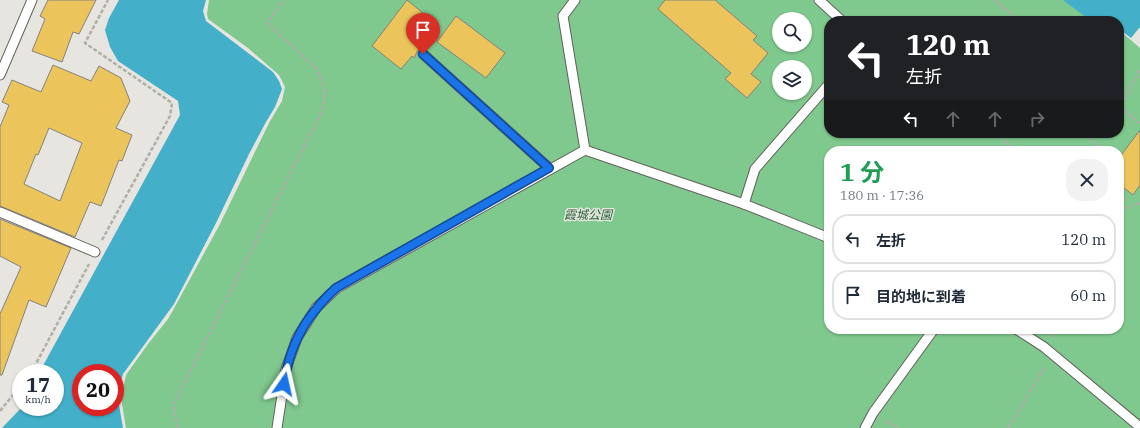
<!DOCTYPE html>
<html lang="ja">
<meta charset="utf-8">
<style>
:root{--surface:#fff;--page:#f2f2f3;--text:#1f2937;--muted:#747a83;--line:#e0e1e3}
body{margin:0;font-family:"IBM Plex Serif","Noto Sans JP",serif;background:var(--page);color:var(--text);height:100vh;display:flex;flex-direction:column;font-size:15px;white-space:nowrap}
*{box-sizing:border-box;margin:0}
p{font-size:13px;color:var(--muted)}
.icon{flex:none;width:22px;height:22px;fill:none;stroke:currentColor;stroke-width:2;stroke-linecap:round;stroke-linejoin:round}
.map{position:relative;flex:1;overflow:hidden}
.drawer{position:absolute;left:824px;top:146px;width:300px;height:188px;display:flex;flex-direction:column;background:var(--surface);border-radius:16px;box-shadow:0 1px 3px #0004}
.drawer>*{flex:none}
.top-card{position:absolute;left:824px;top:16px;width:300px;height:122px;border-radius:16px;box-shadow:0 1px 3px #0004;background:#202124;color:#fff;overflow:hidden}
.controls{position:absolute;left:772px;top:12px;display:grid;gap:8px}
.controls a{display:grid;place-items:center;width:40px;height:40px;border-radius:50%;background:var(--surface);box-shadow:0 1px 3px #0004;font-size:20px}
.speed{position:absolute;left:12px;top:364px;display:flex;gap:8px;font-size:20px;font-weight:700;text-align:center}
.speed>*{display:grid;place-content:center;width:52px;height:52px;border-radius:50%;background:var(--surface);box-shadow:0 1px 3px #0004;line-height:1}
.speed small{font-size:10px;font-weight:400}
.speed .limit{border:6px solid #d22;background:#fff;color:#111}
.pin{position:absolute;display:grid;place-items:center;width:34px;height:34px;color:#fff;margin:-41px -17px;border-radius:50% 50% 50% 0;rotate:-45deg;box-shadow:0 0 4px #0007}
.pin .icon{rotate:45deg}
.me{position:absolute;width:44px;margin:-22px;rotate:11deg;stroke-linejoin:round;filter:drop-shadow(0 0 3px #0008)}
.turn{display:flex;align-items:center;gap:14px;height:84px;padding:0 16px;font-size:18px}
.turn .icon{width:52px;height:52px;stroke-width:2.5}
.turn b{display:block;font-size:28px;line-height:34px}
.lanes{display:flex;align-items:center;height:38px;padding:0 16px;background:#0003;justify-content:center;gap:20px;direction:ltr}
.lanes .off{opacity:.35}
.round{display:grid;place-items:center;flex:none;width:42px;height:42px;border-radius:16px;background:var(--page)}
.summary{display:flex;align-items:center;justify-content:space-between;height:68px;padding:0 16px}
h1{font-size:24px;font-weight:700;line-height:30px;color:#1e9e55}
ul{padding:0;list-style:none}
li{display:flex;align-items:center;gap:12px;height:50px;margin:0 8px 6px;padding:0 8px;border:2px solid var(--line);border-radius:16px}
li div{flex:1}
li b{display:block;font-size:15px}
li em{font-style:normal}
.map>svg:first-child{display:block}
.green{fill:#7fc88e;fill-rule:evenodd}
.water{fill:#43afc9;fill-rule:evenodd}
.building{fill:#ebc45c;stroke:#83827e;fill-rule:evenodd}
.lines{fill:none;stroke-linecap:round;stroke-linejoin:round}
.lane-casing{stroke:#62615d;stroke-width:11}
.path{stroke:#afafaa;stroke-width:2.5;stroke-dasharray:4 2;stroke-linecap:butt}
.lane{stroke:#fff;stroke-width:9}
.route-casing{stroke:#114b97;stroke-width:10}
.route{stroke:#1a73e8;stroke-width:7}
.labels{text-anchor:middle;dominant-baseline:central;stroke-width:3;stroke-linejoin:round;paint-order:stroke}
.park-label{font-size:12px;font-style:italic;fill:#226034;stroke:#e6e5e0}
</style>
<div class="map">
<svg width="1140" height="428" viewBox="0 0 1140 428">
<rect width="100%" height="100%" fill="#e6e5e0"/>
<path class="green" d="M209,0H1085L1109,21H829V133H1119V30L1140,48V428H126L121,398L126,375L148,344L168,319L177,303L220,224L269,123L282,101L285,87L279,75L248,48L208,19L207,14ZM779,19H805V45H779ZM779,67H805V93H779ZM829,151H1119V329H829Z"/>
<g class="water">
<path d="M119,0H206L203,11L206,21L273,72L279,81L282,89L275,107L266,122L249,154L216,223L174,304L123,374L118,392V399L123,428H2L22,407H55V373H39L180,115L178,101L118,61L110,47L105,30L109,18ZM81,373H115V407H81Z"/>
<path d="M1063,0H1140V27L1131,38L1119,29V21H1108L1101,17L1098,21H1091Z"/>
</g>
<g class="building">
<path d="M48,0H96L79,34L73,32L62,62L32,51L45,19L40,16Z"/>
<path d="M407,0L439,26L418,50L414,58L412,56L401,69L372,46Z"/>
<path d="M665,0H715L757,36L753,40L768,53L751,74L761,82L747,98L725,79L731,73L658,9Z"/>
<path d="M456,16L505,53L486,78L437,42Z"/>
<path d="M53,65L91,81L99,66L121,78L130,101L116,128L132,135L122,161L119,160L101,206L90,202L75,237L0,206V127L9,105L2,102L12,80L41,92ZM49,128L82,143L60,201L24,184L36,154L38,155Z"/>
<path d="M1140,130V185L1133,195L1119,184V158Z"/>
<path d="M0,219L71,248L46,307L29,300L2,375H0V314L21,267L0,256Z"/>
</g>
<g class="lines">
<defs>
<g id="lane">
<path d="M575,0L563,16L585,150"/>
<path d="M819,0L842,21"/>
<path d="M423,54L549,168"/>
<path d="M0,75L32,0"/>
<path d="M744,204L755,169L829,84"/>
<path d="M0,212L95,252"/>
<path d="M1016,329L1044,347L1140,427"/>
<path d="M277,428L286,369L297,338L316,308L337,288L585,150L744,204L829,238"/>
<path d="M865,428L873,413L934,329"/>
</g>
</defs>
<use href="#lane" class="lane-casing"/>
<g class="path">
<path d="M994,0L1019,21"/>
<path d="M1140,70L1119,107L1140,123"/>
<path d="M995,133L1017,151"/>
<path d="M1082,133L1105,151"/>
<path d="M1119,207L1123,209L1140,203"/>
<path d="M102,240L170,116L172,103L85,43L108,0"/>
<path d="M1119,302V306"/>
<path d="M1051,336L1056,329"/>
<path d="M31,373L89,264"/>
<path d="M0,411L21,385"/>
<path d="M886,421L898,428"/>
<path d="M178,428L173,405L322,111L325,91L317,69L267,23L284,0"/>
<path d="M1008,428L1045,367"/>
</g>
<use href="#lane" class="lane"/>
</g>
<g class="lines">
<defs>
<path id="route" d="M284,384C288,356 299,329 317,308C323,300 330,294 336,288L549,168L423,54"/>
</defs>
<use href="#route" class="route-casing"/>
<use href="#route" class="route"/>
</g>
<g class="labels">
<g class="park-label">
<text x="588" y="214">霞城公園</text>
</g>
</g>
</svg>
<div class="controls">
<a><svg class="icon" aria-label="search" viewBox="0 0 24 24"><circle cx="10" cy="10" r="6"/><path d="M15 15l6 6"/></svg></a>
<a><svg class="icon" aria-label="layers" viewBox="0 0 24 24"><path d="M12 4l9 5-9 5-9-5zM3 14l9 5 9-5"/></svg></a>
</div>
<div class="speed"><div>17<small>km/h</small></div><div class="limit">20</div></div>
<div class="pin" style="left:423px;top:54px;background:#d93025"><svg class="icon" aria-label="arrive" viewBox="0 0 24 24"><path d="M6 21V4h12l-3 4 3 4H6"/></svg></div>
<svg class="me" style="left:284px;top:384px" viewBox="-20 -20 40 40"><path d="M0-17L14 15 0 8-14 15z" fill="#1a73e8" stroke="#fff" stroke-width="4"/></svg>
<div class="top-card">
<div class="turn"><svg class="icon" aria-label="left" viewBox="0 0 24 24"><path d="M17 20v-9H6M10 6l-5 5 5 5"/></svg><div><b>120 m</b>左折</div></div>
<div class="lanes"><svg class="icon" aria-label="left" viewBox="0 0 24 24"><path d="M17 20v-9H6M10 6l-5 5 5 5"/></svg><svg class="icon off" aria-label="ahead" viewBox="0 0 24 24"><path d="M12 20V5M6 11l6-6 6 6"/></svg><svg class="icon off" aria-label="ahead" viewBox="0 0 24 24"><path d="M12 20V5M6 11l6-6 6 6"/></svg><svg class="icon off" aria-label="right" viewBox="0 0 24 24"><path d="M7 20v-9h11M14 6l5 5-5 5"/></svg></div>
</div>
<section class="drawer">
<div class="summary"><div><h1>1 分</h1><p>180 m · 17:36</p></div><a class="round"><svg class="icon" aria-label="close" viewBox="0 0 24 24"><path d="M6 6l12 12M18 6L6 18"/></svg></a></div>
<ul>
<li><svg class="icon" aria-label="left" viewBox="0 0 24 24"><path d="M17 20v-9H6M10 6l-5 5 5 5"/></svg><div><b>左折</b></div><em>120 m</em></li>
<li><svg class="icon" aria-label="arrive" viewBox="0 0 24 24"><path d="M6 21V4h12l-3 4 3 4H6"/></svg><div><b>目的地に到着</b></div><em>60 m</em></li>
</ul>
</section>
</div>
